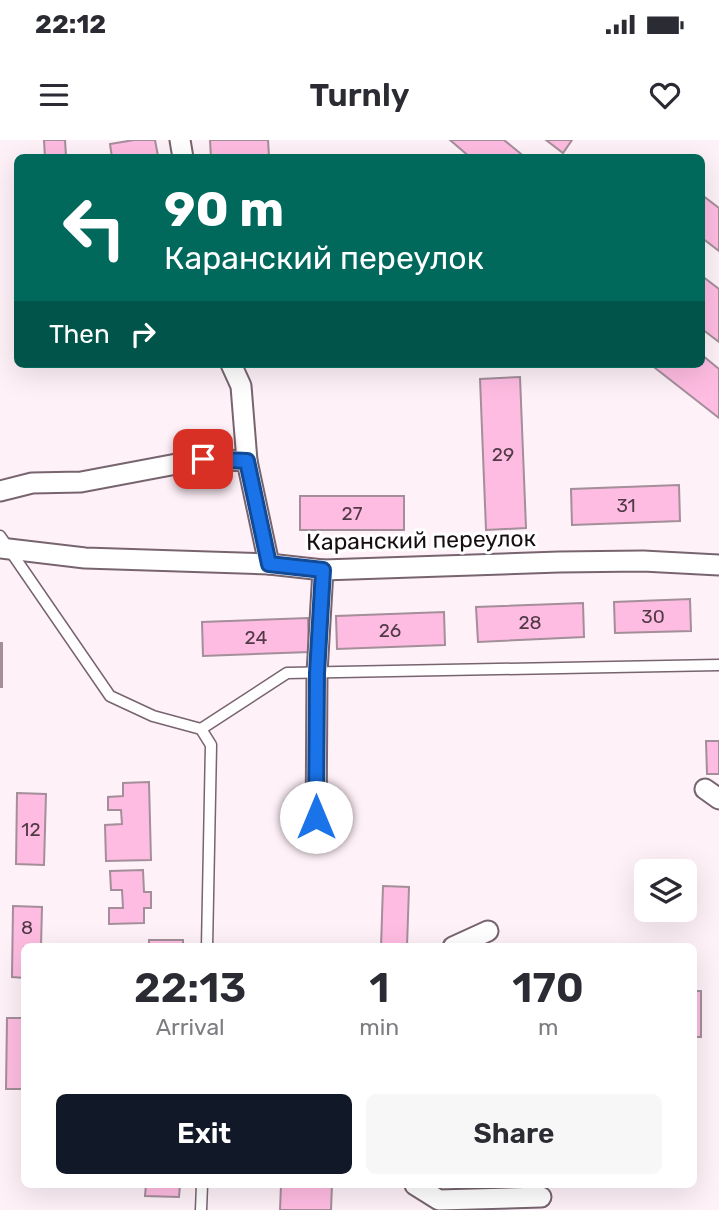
<!DOCTYPE html>
<meta charset="utf-8">
<style>
:root{--surface:#fff;--page:#f7f7f7;--text:#2b2b33;--muted:#7c7c81;--accent:#111827}
body{margin:0;font-family:Rubik,sans-serif;background:var(--page);color:var(--text);height:100vh;display:flex;flex-direction:column;font-size:26px;white-space:nowrap}
*{box-sizing:border-box;margin:0}
p{font-size:23px;color:var(--muted)}
.icon{flex:none;width:38px;height:38px;fill:none;stroke:currentColor;stroke-width:2;stroke-linecap:round;stroke-linejoin:round}
.map{position:relative;flex:1;overflow:hidden}
.drawer{position:absolute;left:21px;top:803px;width:676px;height:245px;display:flex;flex-direction:column;background:var(--surface);border-radius:10px;box-shadow:0 7px 28px #0002}
.drawer>*{flex:none}
.guide{position:absolute;left:14px;top:14px;width:691px;height:214px;border-radius:10px;box-shadow:0 7px 28px #0002;background:#00695c;color:#fff;overflow:hidden}
.fabs{position:absolute;left:634px;top:719px;display:grid;gap:14px}
.fabs a{display:grid;place-items:center;width:63px;height:63px;border-radius:10px;background:var(--surface);box-shadow:0 7px 28px #0002;font-size:35px}
.pin{position:absolute;display:grid;place-items:center;width:60px;height:60px;color:#fff;margin:-30px;border-radius:14px;box-shadow:0 4px 10px #0006}
.me{position:absolute;width:77px;margin:-38px;rotate:0deg;stroke-linejoin:round;filter:drop-shadow(0 0 5px #0008)}
.turn{display:flex;align-items:center;gap:24px;height:147px;padding:0 35px;font-size:32px}
.turn .icon{width:91px;height:91px;stroke-width:2.5}
.turn b{display:block;font-size:49px;line-height:60px}
.then{display:flex;align-items:center;height:66px;padding:0 35px;background:#0003;gap:14px;font-size:26px}
.eta{display:flex;justify-content:space-evenly;align-items:center;height:119px;text-align:center}
.eta b{font-size:42px;font-weight:600;line-height:49px}
.primary-button{display:flex;gap:14px;margin-top:auto;padding:14px 35px}
.primary-button a{flex:1;height:80px;border-radius:10px;background:var(--accent);color:#fff;font-size:28px;font-weight:600;line-height:80px;text-align:center}
.primary-button a+a{background:var(--page);color:var(--text)}
.status{display:flex;justify-content:space-between;align-items:center;height:49px;padding:0 35px;background:var(--surface);direction:ltr}
.status svg{height:19px;fill:currentColor}
header{display:flex;justify-content:space-between;align-items:center;height:91px;padding:0 35px;background:var(--surface);font-size:32px;font-weight:600}
.map>svg:first-child{display:block}
.building{fill:#ffbce2;stroke:#a38e99;stroke-width:2}
.lines{fill:none;stroke-linecap:round;stroke-linejoin:round}
.service-casing{stroke:#77646f;stroke-width:13}
.minor-casing{stroke:#77646f;stroke-width:23}
.service{stroke:#fff;stroke-width:10}
.minor{stroke:#fff;stroke-width:19}
.route-casing{stroke:#114b97;stroke-width:18}
.route{stroke:#1a73e8;stroke-width:12}
.labels{text-anchor:middle;dominant-baseline:central;stroke-width:6;stroke-linejoin:round;paint-order:stroke}
.number-label{font-size:19px;fill:#503a46}
.street-label{font-size:23px;fill:#160e12;stroke:#fff}
</style>
<div class="status"><b>22:12</b><svg viewBox="0 0 49 12"><path d="M0 12V9h3v3zM5 12V6h3v6zM10 12V3h3v9zM15 12V0h3v12zM26 1h20v11H26zM47 4h2v5h-2z"/></svg></div>
<header><svg class="icon" aria-label="menu" viewBox="0 0 24 24"><path d="M4 6h16M4 12h16M4 18h16"/></svg>Turnly<svg class="icon" aria-label="heart" viewBox="0 0 24 24"><path d="M12 20l-8-8c-3-5 5-10 8-4 3-6 11-1 8 4z"/></svg></header>
<div class="map">
<svg width="719" height="1070" viewBox="0 0 719 1070">
<rect width="100%" height="100%" fill="#fff1f8"/>
<g class="building">
<path d="M44,0H65L66,16L45,18Z"/>
<path d="M134,0H155L158,16L112,18L110,4Z"/>
<path d="M210,0H268L269,16H281V18H211Z"/>
<path d="M450,0H504L526,18H471Z"/>
<path d="M546,0H572L563,13Z"/>
<path d="M702,55L719,68V111L702,98Z"/>
<path d="M702,136L719,149V202L702,189Z"/>
<path d="M702,215L719,229V278L650,224H702Z"/>
<path d="M520,237L526,388L486,390L480,239Z"/>
<path d="M679,345L680,381L572,385L571,349Z"/>
<rect x="300" y="356" width="104" height="34"/>
<path d="M690,459L691,491L615,493L614,462Z"/>
<path d="M583,463L584,497L478,502L476,467Z"/>
<path d="M444,472L445,505L337,509L336,476Z"/>
<path d="M308,478L309,512L203,516L202,482Z"/>
<rect x="0" y="503" width="2" height="44"/>
<path d="M706,601H719V634H707Z"/>
<path d="M149,642L151,720L106,721L105,685L122,684L121,670H108V657L123,656V643Z"/>
<path d="M17,653L46,654L44,725L16,724Z"/>
<path d="M143,730L144,752H151V768H144V783L109,784V768H123L122,750H111L110,731Z"/>
<path d="M383,746L409,747L407,807H381Z"/>
<path d="M13,766L42,767L41,807H24V838L12,837Z"/>
<rect x="149" y="800" width="34" height="7"/>
<rect x="693" y="851" width="8" height="46"/>
<path d="M7,878H24V949H6Z"/>
<path d="M146,1045H180L179,1057L145,1056Z"/>
<path d="M281,1045H332L331,1070H280Z"/>
</g>
<g class="lines">
<defs>
<g id="service">
<path d="M0,396L110,556L153,576L201,589L211,605L207,807"/>
<path d="M201,589L287,533L719,525"/>
<path d="M201,1070L202,1045"/>
</g>
<g id="minor">
<path d="M180,0L183,18"/>
<path d="M231,224L241,246L247,321"/>
<path d="M0,351L32,343L81,342L203,319L247,321L269,424L323,430L559,422L643,421L719,425"/>
<path d="M0,408L85,418L269,424"/>
<path d="M705,649L719,659"/>
<path d="M316,701L317,533L323,430"/>
<path d="M453,807L488,791"/>
<path d="M415,1045L439,1060L541,1057"/>
</g>
</defs>
<use href="#service" class="service-casing"/>
<use href="#minor" class="minor-casing"/>
<use href="#service" class="service"/>
<use href="#minor" class="minor"/>
</g>
<g class="lines">
<defs>
<path id="route" d="M203,319L247,321L269,424L323,430L317,533L316,677"/>
</defs>
<use href="#route" class="route-casing"/>
<use href="#route" class="route"/>
</g>
<g class="labels">
<g class="number-label">
<text x="503" y="314">29</text>
<text x="626" y="365">31</text>
<text x="352" y="373">27</text>
<text x="653" y="476">30</text>
<text x="530" y="482">28</text>
<text x="390" y="490">26</text>
<text x="256" y="497">24</text>
<text x="31" y="689">12</text>
<text x="27" y="787">8</text>
</g>
<g class="street-label">
<text transform="translate(421 400) rotate(-1)">Каранский переулок</text>
</g>
</g>
</svg>
<div class="fabs">
<a><svg class="icon" aria-label="layers" viewBox="0 0 24 24"><path d="M12 4l9 5-9 5-9-5zM3 14l9 5 9-5"/></svg></a>
</div>
<div class="pin" style="left:203px;top:319px;background:#d93025"><svg class="icon" aria-label="arrive" viewBox="0 0 24 24"><path d="M6 21V4h12l-3 4 3 4H6"/></svg></div>
<svg class="me" style="left:316px;top:677px" viewBox="-20 -20 40 40"><circle r="19" fill="#fff"/><path d="M0-13L10 11 0 6-10 11z" fill="#1a73e8"/></svg>
<div class="guide">
<div class="turn"><svg class="icon" aria-label="left" viewBox="0 0 24 24"><path d="M17 20v-9H6M10 6l-5 5 5 5"/></svg><div><b>90 m</b>Каранский переулок</div></div>
<div class="then">Then<svg class="icon" aria-label="right" viewBox="0 0 24 24"><path d="M7 20v-9h11M14 6l5 5-5 5"/></svg></div>
</div>
<section class="drawer">
<div class="eta">
<div><b>22:13</b><p>Arrival</p></div>
<div><b>1</b><p>min</p></div>
<div><b>170</b><p>m</p></div>
</div>
<div class="primary-button"><a>Exit</a><a>Share</a></div>
</section>
</div>
